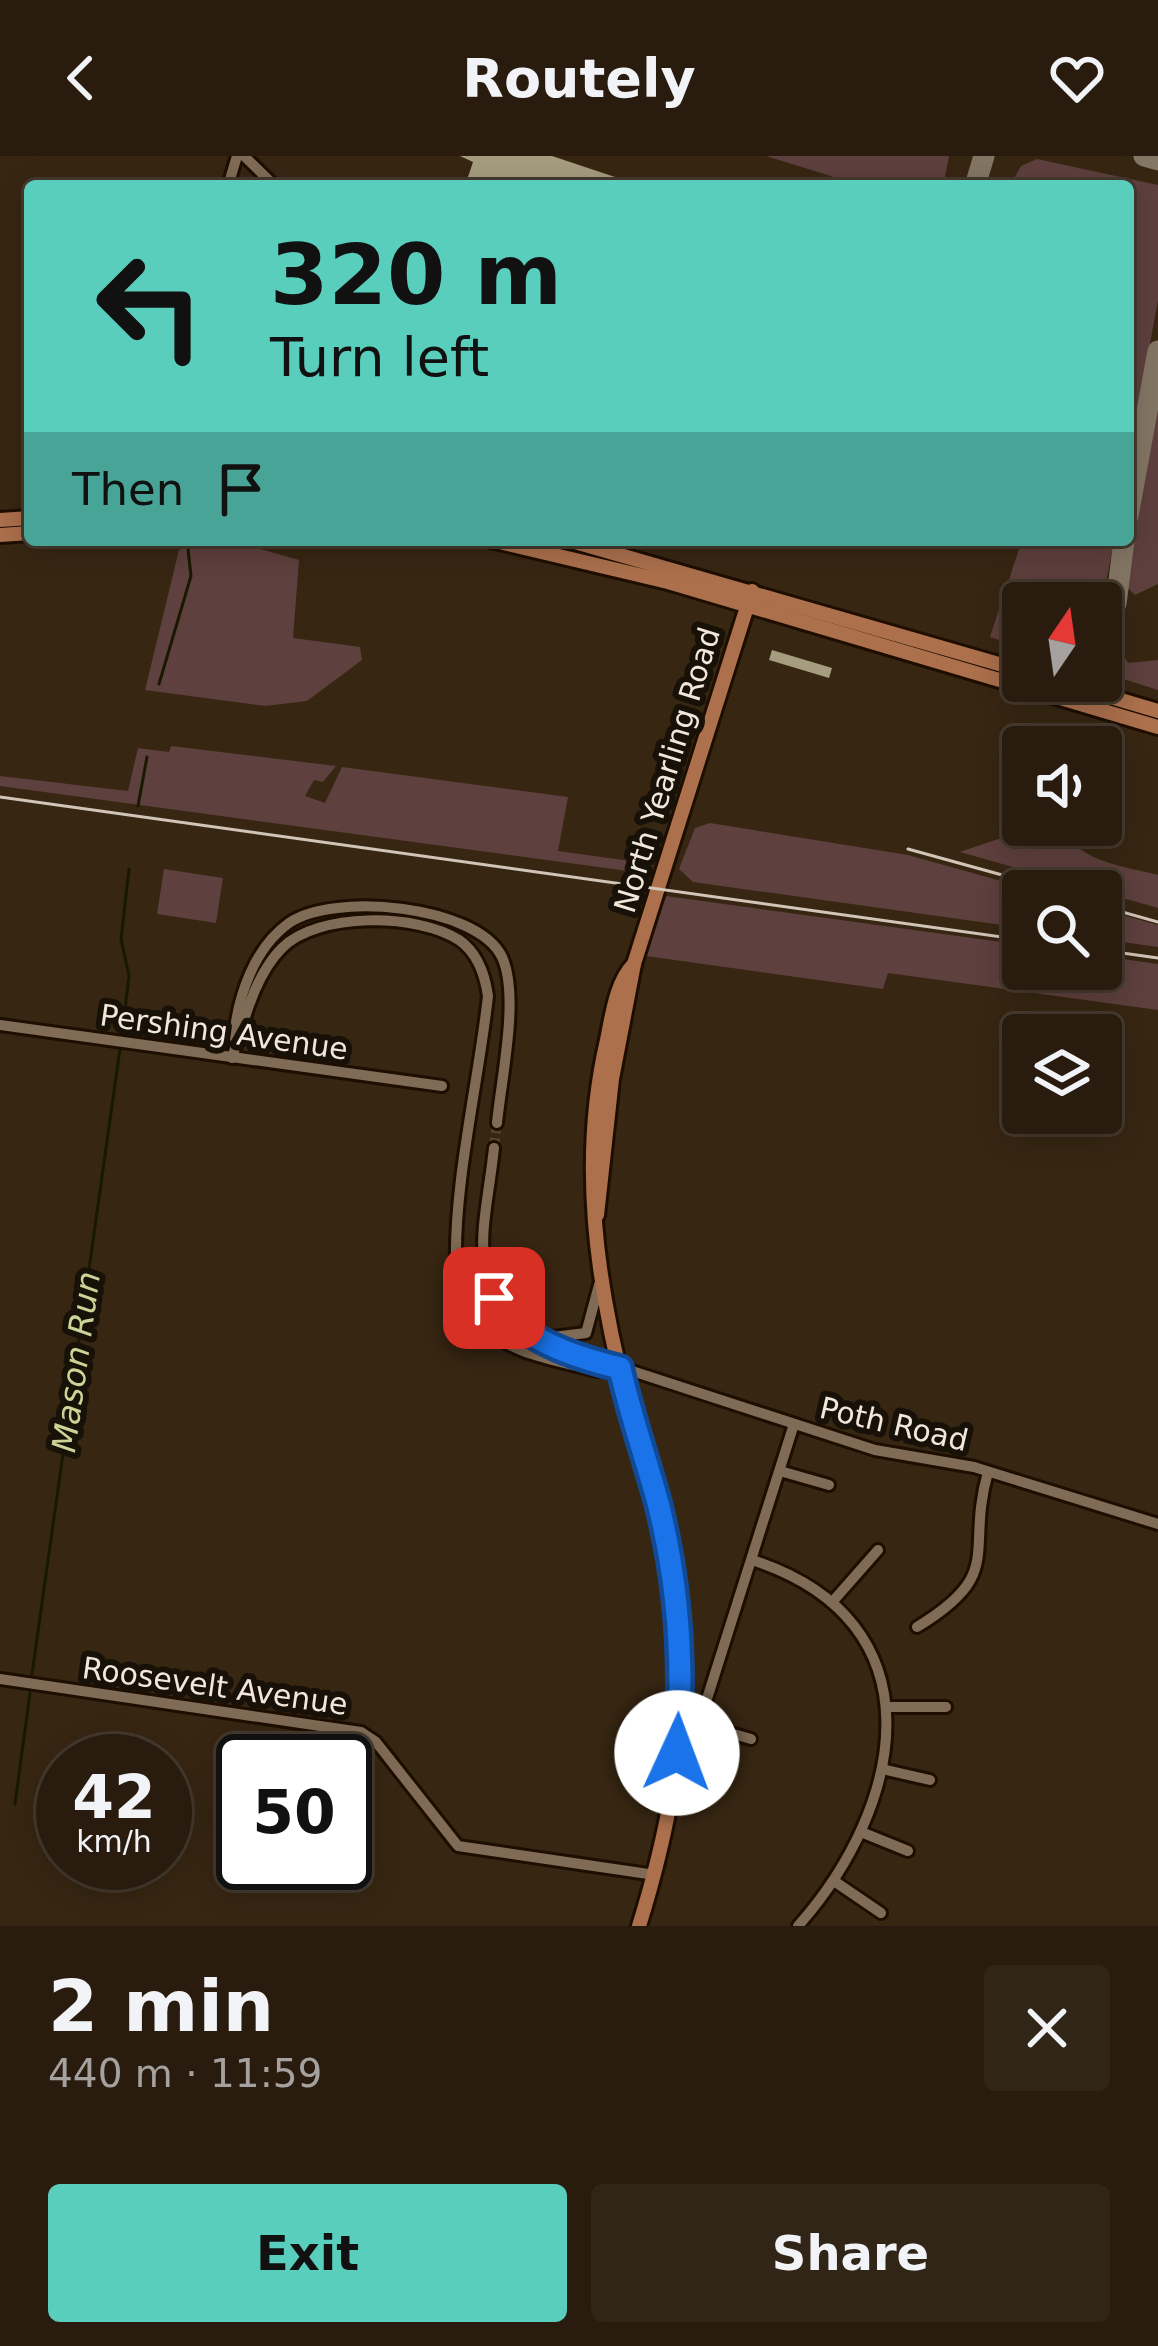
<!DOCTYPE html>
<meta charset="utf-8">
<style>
:root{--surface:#291c0e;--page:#312517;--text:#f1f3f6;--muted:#a5a19e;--line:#453a2e;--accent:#5acebd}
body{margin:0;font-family:"DejaVu Sans",sans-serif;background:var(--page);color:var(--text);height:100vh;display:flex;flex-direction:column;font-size:45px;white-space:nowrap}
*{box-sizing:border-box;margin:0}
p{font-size:39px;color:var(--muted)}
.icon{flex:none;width:66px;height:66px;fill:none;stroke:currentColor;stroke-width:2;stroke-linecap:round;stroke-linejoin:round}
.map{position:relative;height:1770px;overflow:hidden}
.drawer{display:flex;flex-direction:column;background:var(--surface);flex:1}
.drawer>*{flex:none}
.top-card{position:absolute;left:24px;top:24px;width:1110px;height:366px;border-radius:12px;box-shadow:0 6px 30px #0003,0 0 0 3px var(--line);background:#5acebd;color:#111;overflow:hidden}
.needle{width:78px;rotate:13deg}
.controls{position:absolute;left:1002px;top:426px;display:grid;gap:24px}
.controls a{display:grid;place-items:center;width:120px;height:120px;border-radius:12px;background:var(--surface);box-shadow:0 6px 30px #0003,0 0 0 3px var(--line);font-size:60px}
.speed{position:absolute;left:36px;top:1578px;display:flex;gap:24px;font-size:60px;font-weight:700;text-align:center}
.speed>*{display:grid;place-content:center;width:156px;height:156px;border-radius:50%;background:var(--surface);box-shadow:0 6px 30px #0003,0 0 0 3px var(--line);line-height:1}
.speed small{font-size:30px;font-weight:400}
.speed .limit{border:6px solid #111;border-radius:18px;background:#fff;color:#111}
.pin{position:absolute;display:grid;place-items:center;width:102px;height:102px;color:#fff;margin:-51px;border-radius:24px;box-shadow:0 6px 18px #0006}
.me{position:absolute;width:132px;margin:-66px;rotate:2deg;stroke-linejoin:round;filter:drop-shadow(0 0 9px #0008)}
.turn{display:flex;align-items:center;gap:42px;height:252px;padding:0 48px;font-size:54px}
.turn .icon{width:156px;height:156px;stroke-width:2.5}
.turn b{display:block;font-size:84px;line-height:102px}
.then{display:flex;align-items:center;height:114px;padding:0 48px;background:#0003;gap:24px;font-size:45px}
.round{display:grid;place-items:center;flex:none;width:126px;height:126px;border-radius:12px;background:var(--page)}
.summary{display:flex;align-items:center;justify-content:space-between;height:204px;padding:0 48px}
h1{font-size:72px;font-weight:800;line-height:90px}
.primary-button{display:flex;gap:24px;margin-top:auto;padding:24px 48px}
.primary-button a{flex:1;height:138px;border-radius:12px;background:var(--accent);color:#111;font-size:48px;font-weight:800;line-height:138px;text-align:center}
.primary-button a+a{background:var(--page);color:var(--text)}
header{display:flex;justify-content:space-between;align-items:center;height:156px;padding:0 48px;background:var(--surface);font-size:54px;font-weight:800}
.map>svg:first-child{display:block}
.green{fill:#5e403e}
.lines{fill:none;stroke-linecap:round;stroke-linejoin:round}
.stream{stroke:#181a00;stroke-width:3}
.taxiway{stroke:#847664;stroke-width:21}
.building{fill:#a69d80}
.minor-tunnel{stroke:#534330;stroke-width:10;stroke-dasharray:10 5;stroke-linecap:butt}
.minor-casing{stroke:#1e0e00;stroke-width:16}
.major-casing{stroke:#1e0e00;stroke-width:20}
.minor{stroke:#806c56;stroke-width:10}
.major{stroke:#ac704d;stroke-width:14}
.rail{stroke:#d1c5b7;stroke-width:3}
.route-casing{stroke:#114b97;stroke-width:30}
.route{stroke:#1a73e8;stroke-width:21}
.labels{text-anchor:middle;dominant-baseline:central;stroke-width:12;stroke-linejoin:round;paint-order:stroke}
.street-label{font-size:30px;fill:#f2e7da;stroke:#181108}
.water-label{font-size:33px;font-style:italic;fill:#cbd397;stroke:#181108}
</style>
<header><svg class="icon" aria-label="back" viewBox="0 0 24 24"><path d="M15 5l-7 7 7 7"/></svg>Routely<svg class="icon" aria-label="heart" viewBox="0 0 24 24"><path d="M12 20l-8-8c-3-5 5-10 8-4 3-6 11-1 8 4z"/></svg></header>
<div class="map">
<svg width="1158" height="1770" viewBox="0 0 1158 1770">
<rect width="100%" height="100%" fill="#372612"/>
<g class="green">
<path d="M766,0H949L943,30H863Z"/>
<path d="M1037,3L1158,29V144L1128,308V30H1010L1021,10Z"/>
<path d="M1158,249V428L1135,439L1125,429Z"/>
<path d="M1012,384H1114L1101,453V447H1023V491L990,481L1020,390Z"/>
<path d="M188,390L253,391L299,404L293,482L360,491L362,504L307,545L265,550L145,534L179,394Z"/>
<path d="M1101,458L1128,507L1158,504V534L1101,516Z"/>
<path d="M171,590L336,610L323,626L314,624L305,640L325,647L342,611L568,641L558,695L652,708L650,718L0,630V620L128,635L138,592L169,596Z"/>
<path d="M710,667L908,699L1037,735H1023V772L693,726L679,713L695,672Z"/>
<path d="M1039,669H1067C1069,705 1129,711 1158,719V752L960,696Z"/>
<path d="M164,713L223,722L216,767L157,758Z"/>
<path d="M666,740L1023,789V813H1101V800L1158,808V854L888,817L883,833L646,800Z"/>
<path d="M1101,753L1158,769V791L1101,783Z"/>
</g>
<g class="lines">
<g class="stream">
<path d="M159,528L191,420L187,384"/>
<path d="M138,650L147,601"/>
<path d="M122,878L129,820L121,783L129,713"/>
<path d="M32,1518L120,893"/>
<path d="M15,1648L30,1537"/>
</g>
<g class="taxiway">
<path d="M1144,0L1158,4"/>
<path d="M975,30L984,0"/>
<path d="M1128,360L1158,195"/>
<path d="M1116,448L1124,384"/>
</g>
</g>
<g class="building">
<path d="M460,0H552L642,30H465L473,6Z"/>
<path d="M772,494L832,512L829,522L769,504Z"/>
</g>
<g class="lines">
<path class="minor-tunnel" d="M494,992L497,967"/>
<defs>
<g id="minor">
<path d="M244,0L275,30"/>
<path d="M228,30L237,0"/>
<path d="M0,869L442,930"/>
<path d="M234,881C238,840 254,792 289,767C333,736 477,749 502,801C520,840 501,924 497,967"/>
<path d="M232,902C244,866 254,820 282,792C318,756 417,757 459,784C478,797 485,819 488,840C479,923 454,1026 456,1107C457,1128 465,1152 479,1167C510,1199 556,1204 597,1215L610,1210"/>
<path d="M494,992C485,1077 460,1129 540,1185L875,1294L974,1311L1158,1368"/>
<path d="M530,1175L553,1181L586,1177L599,1129"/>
<path d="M780,1315L829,1329"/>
<path d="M752,1404C941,1465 906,1648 798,1770"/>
<path d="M834,1444L878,1394"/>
<path d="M917,1471C1006,1417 965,1397 988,1316"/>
<path d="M0,1523L361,1576L376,1586L458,1690L655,1719"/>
<path d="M887,1551H946"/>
<path d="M699,1568L794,1268"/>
<path d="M679,1573L699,1568L751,1583"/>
<path d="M882,1613L930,1624"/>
<path d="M861,1676L908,1695"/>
<path d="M834,1725L881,1757"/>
</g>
<g id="major">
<path d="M0,364L30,362"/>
<path d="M0,379L30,377"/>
<path d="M491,384L668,426L1158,571"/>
<path d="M568,384L1023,515"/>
<path d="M1057,525L1158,555"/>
<path d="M634,808C616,826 612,860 607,884C579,1004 596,1126 627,1244C648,1327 674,1405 680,1492C686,1587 667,1680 639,1770"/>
<path d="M597,1059L612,923L634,808L752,435"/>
</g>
</defs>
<use href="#minor" class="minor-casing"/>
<use href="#major" class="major-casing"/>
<use href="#minor" class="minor"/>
<use href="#major" class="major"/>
<g class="rail">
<path d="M0,641L1023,784"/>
<path d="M908,693L1060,735"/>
<path d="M1101,750L1158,766"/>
<path d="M1101,794L1158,802"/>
</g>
</g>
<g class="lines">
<defs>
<path id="route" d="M494,1142C519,1183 574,1201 620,1212C630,1258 646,1302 658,1347C679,1429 684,1513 677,1597"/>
</defs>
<use href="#route" class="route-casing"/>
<use href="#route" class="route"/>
</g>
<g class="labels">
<g class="street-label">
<text transform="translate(667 614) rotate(-73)">North Yearling Road</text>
<text transform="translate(224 876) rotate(8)">Pershing Avenue</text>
<text transform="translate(894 1268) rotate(13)">Poth Road</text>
<text transform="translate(215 1530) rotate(8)">Roosevelt Avenue</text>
</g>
<g class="water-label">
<text transform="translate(76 1206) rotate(-82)">Mason Run</text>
</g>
</g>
</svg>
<div class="controls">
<a><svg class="needle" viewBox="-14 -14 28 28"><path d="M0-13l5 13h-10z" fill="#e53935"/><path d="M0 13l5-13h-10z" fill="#a5a19e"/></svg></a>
<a><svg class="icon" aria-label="sound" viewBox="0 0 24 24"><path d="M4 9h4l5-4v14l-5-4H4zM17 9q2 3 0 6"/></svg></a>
<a><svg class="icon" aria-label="search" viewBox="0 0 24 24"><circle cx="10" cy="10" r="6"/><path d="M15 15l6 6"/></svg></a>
<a><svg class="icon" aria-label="layers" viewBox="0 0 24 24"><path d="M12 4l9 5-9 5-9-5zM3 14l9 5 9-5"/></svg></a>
</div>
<div class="speed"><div>42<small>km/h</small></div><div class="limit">50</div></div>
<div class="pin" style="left:494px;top:1142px;background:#d93025"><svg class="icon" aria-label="arrive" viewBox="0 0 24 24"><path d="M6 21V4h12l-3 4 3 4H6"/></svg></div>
<svg class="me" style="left:677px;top:1597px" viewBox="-20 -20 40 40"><circle r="19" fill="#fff"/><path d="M0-13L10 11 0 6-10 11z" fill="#1a73e8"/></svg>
<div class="top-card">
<div class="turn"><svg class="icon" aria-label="left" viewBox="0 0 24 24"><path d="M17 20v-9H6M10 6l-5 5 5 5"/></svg><div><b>320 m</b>Turn left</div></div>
<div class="then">Then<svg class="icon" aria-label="arrive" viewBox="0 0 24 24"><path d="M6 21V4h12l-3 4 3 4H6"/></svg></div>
</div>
</div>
<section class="drawer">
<div class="summary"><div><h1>2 min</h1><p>440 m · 11:59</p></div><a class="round"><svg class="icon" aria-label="close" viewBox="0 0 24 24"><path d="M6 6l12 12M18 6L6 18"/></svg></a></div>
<div class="primary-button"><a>Exit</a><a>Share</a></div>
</section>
